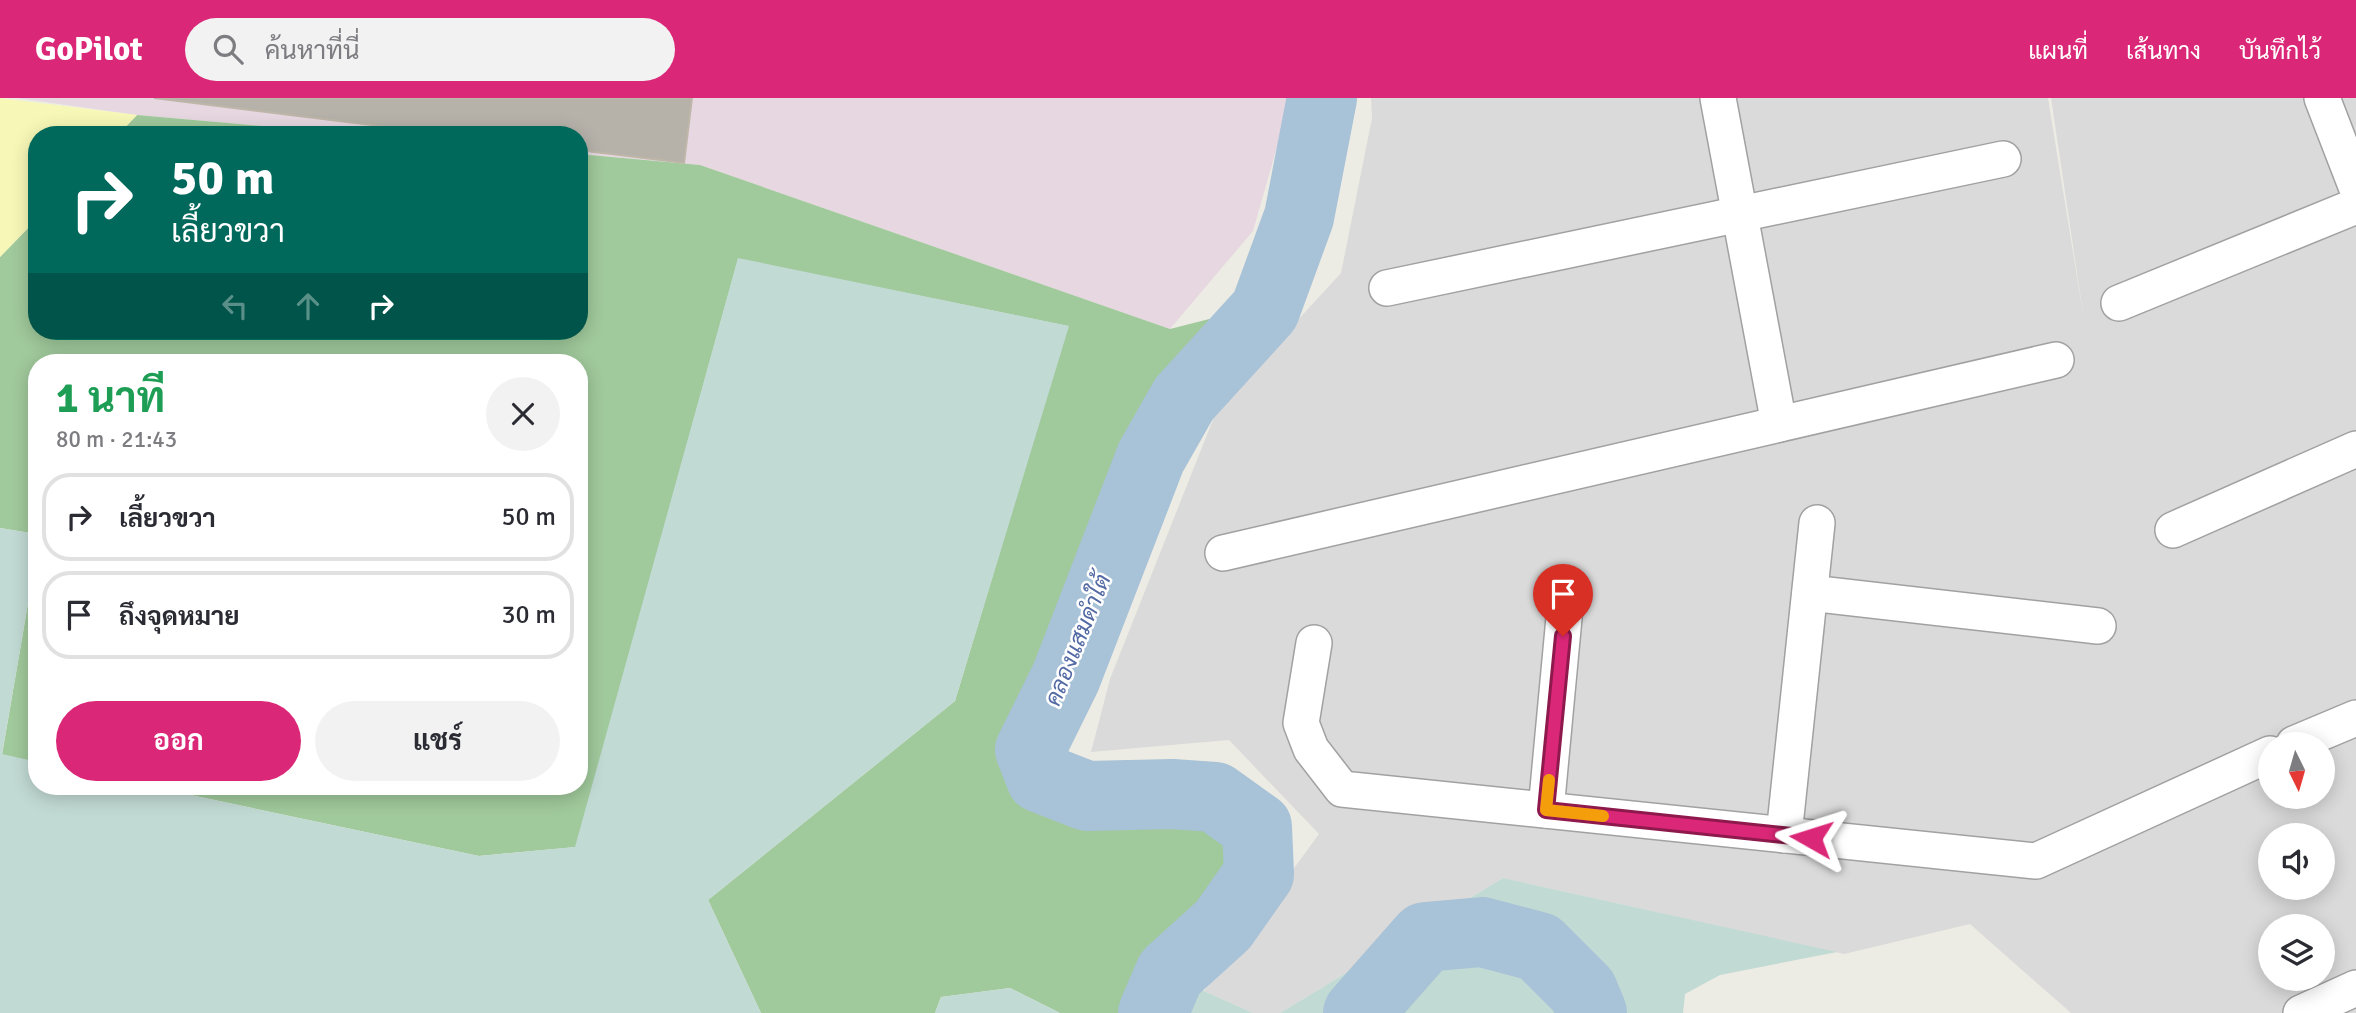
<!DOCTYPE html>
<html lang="th">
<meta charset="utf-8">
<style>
:root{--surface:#fff;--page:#f2f2f3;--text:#2b2b33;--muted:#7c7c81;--line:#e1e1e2;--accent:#db2777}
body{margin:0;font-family:Signika,Sarabun,sans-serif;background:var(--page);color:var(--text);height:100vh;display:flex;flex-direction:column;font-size:26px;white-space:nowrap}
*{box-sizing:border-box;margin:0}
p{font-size:23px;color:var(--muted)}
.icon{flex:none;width:38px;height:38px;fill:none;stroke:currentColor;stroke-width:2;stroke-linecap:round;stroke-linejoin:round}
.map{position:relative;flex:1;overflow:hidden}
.panel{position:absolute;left:28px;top:256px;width:560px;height:441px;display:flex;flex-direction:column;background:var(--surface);border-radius:28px;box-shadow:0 4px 18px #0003}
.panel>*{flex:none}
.banner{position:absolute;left:28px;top:28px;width:560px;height:214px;border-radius:28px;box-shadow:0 4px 18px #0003;background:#00695c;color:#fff;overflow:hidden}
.needle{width:46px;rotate:175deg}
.controls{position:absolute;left:2258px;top:634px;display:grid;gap:14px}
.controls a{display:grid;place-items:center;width:77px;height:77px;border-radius:50%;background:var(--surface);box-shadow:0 4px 18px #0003;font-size:35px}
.pin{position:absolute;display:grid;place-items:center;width:60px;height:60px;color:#fff;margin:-72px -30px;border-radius:50% 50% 50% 0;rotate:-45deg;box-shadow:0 0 7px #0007}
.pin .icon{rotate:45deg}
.me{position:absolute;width:77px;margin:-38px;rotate:276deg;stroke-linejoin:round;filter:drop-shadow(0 0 5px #0008)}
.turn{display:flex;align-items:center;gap:24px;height:147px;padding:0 28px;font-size:32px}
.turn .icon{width:91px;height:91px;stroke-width:2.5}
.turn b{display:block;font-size:49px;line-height:60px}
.lanes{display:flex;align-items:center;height:66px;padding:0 28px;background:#0003;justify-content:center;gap:35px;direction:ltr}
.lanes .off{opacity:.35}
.round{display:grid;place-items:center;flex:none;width:74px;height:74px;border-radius:37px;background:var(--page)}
.headline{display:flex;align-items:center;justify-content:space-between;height:119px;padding:0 28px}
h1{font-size:42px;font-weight:700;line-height:52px;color:#1e9e55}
.cta{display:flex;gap:14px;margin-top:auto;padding:14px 28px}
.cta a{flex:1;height:80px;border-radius:42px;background:var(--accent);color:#fff;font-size:28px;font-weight:700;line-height:80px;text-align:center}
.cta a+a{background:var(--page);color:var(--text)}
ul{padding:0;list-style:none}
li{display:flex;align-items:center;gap:21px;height:88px;margin:0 14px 10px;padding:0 14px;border:4px solid var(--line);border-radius:28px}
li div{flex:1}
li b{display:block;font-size:26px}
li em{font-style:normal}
header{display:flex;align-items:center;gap:42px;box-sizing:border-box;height:98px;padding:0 35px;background:var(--accent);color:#fff}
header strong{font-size:33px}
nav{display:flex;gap:38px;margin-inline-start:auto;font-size:24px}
.search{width:490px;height:63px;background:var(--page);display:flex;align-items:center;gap:18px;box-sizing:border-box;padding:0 24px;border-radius:38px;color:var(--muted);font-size:26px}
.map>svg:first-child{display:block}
.residential{fill:#dbdada;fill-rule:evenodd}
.industrial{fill:#e6d7e0}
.forest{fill:#a0c99c}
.wetland{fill:#c2dad4}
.sand{fill:#f7f8b7}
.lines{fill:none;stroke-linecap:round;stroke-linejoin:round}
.river{stroke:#a8c2d7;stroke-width:70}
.building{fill:#b6b2aa;stroke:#beb6a8;stroke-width:2}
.minor-casing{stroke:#a1a1a1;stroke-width:38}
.minor{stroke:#fff;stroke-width:35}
.route-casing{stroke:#8e194d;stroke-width:18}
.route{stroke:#db2777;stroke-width:12}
.slow{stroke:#f59e0b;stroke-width:12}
.labels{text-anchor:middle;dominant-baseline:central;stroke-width:5;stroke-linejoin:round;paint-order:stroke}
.water-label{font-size:23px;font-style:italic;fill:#536aa4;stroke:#fff}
</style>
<header>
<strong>GoPilot</strong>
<div class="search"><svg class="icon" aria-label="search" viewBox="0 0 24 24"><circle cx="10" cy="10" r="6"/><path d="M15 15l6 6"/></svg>ค้นหาที่นี่</div>
<nav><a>แผนที่</a><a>เส้นทาง</a><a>บันทึกไว้</a></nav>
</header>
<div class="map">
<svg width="2356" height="915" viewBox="0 0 2356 915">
<rect width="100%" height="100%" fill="#edece4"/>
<path class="residential" d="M1371,0H2048L2084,222L2051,0H2356V915H2071L1970,826L1844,856L1503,780L1280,915H1253L1204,893L1319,736L1229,642L1091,654L1110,581L1218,309L1341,175L1372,20ZM2270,646H2322V698H2270ZM2270,737H2322V789H2270ZM2270,828H2322V880H2270Z"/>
<path class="industrial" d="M17,0H1291L1253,133L1170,231L700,67L579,56V37H363L137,17Z"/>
<g class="forest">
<path d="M137,17L363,37H118Z"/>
<path d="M579,56L700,67L1170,231L1225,217L1136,319L1067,519L1013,643L1019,703L1197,715L1235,727L1231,791L1158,861L1141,915H1060L1010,890L941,899L935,915H761L708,802L955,603L1068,228L738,161L576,749L479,758L148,688H579V264H37V436L0,430V159L37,121V233H579Z"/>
<path d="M37,453V664L2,657Z"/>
</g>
<g class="wetland">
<path d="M738,160L1069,228L955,603L708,802L761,915H0V430L37,436V453L2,656L37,664V688H148L479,758L575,749Z"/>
<path d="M1503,780L1837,854L1720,877L1685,896L1683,915H1280Z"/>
<path d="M1158,861L1204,893L1253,915H1141Z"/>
<path d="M1010,890L1060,915H935L941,899Z"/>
</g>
<path class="sand" d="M0,0L137,17L118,37H37V121L0,159Z"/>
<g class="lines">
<g class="river">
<path d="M1153,915L1170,875L1223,827L1259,776L1257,729L1215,699L1172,696L1087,698L1041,680L1030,652L1066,579L1151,359L1184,301L1265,212L1299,119L1322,0"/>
<path d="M1358,915L1425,839L1482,834L1539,849L1583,893L1592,915"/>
</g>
</g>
<path class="building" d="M154,0H692L684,65L579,52V37H452Z"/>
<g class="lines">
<defs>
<g id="minor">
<path d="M1718,0L1779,326"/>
<path d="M2322,0L2356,88"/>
<path d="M1387,190L2003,61"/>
<path d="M2119,205L2356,108"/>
<path d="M2173,432L2356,351"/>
<path d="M1223,455L2056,262"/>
<path d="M1810,495L2098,528"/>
<path d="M1314,545L1301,625L1311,651L1342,691L2036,763L2270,656"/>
<path d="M2294,646L2356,620"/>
<path d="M1546,712L1567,488"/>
<path d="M1784,737L1817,425"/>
<path d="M2301,915L2356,890"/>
</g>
</defs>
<use href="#minor" class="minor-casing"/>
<use href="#minor" class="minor"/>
</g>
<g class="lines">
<defs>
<path id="route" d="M1563,538L1546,712L1811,740"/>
</defs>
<use href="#route" class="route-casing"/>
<use href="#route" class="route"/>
<path class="slow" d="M1549,682L1546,712L1603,718"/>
</g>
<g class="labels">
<g class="water-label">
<text transform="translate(1078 542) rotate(-68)">คลองแสมดำใต้</text>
</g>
</g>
</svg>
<div class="controls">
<a><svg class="needle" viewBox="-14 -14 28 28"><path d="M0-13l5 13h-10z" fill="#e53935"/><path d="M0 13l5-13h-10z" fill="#7c7c81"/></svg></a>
<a><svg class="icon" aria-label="sound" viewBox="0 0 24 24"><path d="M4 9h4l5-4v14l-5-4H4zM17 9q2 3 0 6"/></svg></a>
<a><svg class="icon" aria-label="layers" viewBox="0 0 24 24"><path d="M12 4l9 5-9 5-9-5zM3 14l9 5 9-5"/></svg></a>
</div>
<div class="pin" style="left:1563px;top:538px;background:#d93025"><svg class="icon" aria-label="arrive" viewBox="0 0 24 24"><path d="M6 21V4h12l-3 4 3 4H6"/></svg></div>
<svg class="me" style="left:1811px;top:740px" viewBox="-20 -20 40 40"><path d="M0-17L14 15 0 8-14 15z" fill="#db2777" stroke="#fff" stroke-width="4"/></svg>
<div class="banner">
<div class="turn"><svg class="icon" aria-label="right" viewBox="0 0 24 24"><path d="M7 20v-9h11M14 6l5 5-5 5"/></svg><div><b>50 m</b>เลี้ยวขวา</div></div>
<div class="lanes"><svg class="icon off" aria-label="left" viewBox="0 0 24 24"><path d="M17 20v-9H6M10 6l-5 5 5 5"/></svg><svg class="icon off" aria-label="ahead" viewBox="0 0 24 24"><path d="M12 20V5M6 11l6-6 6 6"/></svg><svg class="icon" aria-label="right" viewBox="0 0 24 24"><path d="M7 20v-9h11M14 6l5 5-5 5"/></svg></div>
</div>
<section class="panel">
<div class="headline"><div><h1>1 นาที</h1><p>80 m · 21:43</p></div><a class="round"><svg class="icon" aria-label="close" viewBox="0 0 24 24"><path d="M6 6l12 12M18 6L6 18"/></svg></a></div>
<ul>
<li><svg class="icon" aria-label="right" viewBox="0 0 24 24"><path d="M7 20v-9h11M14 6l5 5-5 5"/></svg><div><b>เลี้ยวขวา</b></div><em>50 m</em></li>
<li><svg class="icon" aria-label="arrive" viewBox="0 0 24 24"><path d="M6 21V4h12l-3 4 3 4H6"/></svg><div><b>ถึงจุดหมาย</b></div><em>30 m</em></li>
</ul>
<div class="cta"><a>ออก</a><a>แชร์</a></div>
</section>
</div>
